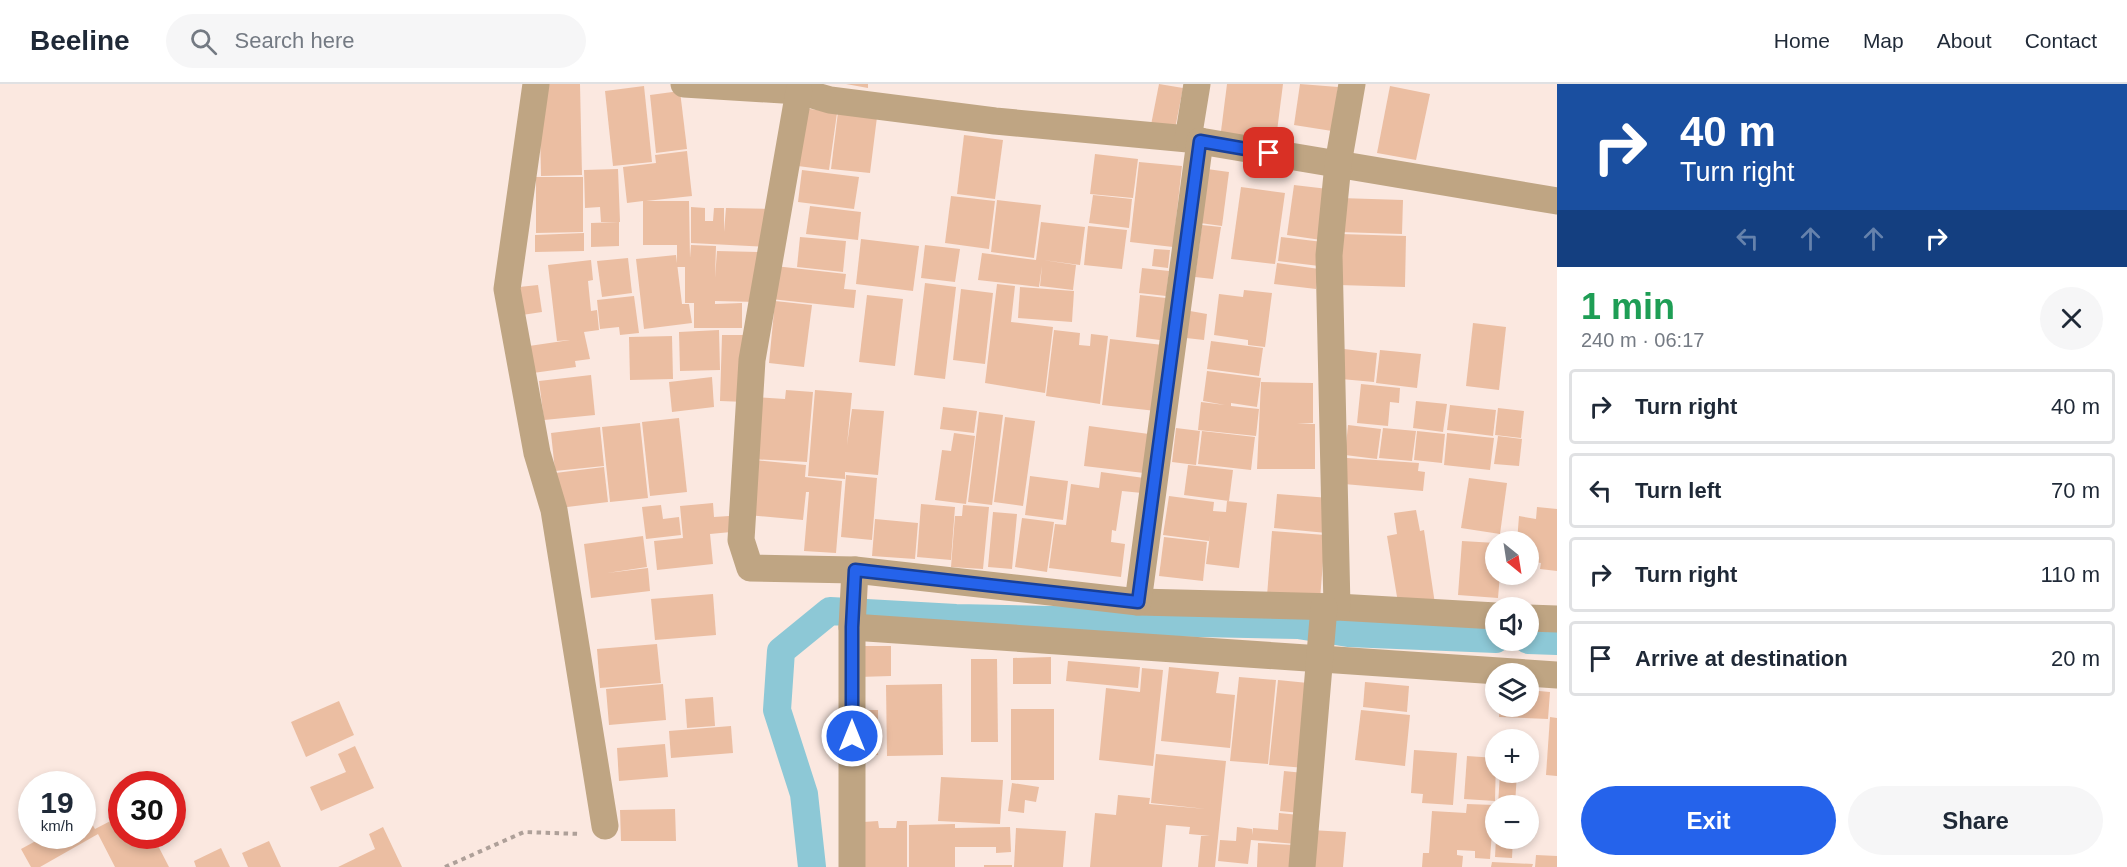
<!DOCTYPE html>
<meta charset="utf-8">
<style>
:root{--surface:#fff;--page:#f6f6f7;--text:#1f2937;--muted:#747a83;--line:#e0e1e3;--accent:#2563eb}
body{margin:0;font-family:Arial,sans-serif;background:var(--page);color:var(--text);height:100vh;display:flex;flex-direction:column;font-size:22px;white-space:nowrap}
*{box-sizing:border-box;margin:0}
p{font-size:20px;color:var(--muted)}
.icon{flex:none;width:33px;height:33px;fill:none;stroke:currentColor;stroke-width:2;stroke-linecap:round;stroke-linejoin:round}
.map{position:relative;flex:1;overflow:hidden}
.side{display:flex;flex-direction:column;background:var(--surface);width:570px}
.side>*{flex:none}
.top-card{background:#1a4fa0;color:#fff;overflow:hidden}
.needle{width:39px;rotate:150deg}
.buttons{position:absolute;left:1485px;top:447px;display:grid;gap:12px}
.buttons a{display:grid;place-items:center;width:54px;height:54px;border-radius:50%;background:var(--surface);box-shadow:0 3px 9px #0003;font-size:30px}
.speed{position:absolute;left:18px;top:687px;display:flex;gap:12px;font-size:30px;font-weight:700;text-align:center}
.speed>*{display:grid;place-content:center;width:78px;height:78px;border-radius:50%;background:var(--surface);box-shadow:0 3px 9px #0003;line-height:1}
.speed small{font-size:15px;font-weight:400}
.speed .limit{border:9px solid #d22;background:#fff;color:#111}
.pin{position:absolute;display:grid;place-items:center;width:51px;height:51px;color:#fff;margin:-26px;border-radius:12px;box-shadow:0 3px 9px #0006}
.me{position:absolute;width:66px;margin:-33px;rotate:0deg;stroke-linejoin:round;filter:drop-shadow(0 0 4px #0008)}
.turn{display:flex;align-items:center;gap:21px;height:126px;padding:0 24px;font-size:27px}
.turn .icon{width:78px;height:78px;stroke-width:2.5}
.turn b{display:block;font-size:42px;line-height:51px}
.lanes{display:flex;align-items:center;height:57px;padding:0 24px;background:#0003;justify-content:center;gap:30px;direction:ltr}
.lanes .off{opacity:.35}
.round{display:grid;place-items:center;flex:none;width:63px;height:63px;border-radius:32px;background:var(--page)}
.overview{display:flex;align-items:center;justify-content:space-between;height:102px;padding:0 24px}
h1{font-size:36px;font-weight:800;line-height:45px;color:#1e9e55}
.button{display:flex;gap:12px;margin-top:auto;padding:12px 24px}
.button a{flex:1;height:69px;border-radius:36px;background:var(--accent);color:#fff;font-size:24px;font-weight:800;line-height:69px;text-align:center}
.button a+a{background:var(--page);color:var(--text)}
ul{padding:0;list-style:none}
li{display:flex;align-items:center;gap:18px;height:75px;margin:0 12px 9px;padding:0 12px;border:3px solid var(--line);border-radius:6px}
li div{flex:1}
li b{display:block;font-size:22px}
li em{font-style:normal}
header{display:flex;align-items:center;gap:36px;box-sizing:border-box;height:84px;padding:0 30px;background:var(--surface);border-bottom:2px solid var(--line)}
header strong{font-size:28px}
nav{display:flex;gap:33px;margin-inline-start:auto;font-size:21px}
.search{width:420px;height:54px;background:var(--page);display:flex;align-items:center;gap:15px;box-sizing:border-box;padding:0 21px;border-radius:33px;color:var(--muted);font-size:22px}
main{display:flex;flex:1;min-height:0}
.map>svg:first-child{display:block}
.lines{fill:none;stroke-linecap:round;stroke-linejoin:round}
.canal{stroke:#8dc8d6;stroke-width:28}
.building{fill:#ebbea2}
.path{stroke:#aea099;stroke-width:4;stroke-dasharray:4.5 4.5;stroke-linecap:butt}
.minor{stroke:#bfa583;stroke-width:27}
.route-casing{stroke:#184099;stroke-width:15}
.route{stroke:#2563eb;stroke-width:10}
</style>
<header>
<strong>Beeline</strong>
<div class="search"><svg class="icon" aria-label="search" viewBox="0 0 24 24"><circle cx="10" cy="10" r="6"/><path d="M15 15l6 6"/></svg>Search here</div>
<nav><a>Home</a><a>Map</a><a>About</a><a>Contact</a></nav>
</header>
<main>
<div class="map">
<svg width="1557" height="783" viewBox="0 0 1557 783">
<rect width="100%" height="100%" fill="#fbe8e0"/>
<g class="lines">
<g class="canal">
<path d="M1528,556L1557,557"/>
<path d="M812,783L804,710L777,626L781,567L830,527L956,534L1298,541L1348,549L1496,555"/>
</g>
</g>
<g class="building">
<path d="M539,0H580L582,91L541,92Z"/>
<path d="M846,0H868V4Z"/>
<path d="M1159,0L1183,4L1174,50L1150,46Z"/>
<path d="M1227,0H1283L1275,63L1220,55Z"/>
<path d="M1300,0L1338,3L1332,47L1294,41Z"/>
<path d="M644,2L652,78L613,82L605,7Z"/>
<path d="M1390,2L1430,10L1416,76L1377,69Z"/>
<path d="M680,7L687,65L656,69L650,11Z"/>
<path d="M797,23L837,29L829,86L790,81Z"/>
<path d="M838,28L877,33L870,89L831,85Z"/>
<path d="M964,51L1003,56L995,115L957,110Z"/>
<path d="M687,67L692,112L646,117H689L690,174L691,161L716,162L715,194L717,167L758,168L757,218L715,217V220L742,219V244H694V219H685V183H677V161H643V117L627,119L623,83L656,79L655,71Z"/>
<path d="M1095,70L1138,75L1133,114L1090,110Z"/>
<path d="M1139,78L1182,82L1173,163L1130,158Z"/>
<path d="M618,85L620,138H601L600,123L585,124L584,86Z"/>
<path d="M1207,85L1229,88L1222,142L1200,139Z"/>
<path d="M802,86L859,93L854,125L798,118Z"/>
<path d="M536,93H583V148L536,149Z"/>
<path d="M1294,101L1328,105L1321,156L1287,151Z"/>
<path d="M1241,103L1285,109L1275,180L1231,175Z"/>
<path d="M1093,111L1132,115L1129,144L1089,139Z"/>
<path d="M951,112L995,117L989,165L945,159Z"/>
<path d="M1340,114L1403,116L1402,150L1339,148Z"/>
<path d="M997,116L1041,121L1034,174L991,168Z"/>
<path d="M810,122L861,128L858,156L806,150Z"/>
<path d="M691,123L705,124V137H713L714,124H724V148L726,124L770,125V163L691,159Z"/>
<path d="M619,138V162L591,163V139Z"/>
<path d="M1041,138L1085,143L1080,181L1043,176L1076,181L1073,206L1040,202L1042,182L1039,203L978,196L982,169L1036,176Z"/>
<path d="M1202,141L1221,143L1213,195L1195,193Z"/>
<path d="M1088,142L1127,146L1122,185L1084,181Z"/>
<path d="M584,149V167L535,168V151Z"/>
<path d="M1341,150L1406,152L1405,203L1339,201Z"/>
<path d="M800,153L846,157L843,188L797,183Z"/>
<path d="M1281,153L1323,158L1319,182L1278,177Z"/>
<path d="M861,155L919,162L913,207L856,200Z"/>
<path d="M925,161L960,165L955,198L921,194Z"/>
<path d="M1154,165L1170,166L1168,184L1152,182Z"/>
<path d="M676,171L682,220H689L692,239L644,245L636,175Z"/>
<path d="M628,174L632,209L602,213L597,177Z"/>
<path d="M591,176L593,196L588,197L591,227L597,226L599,246L584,248L590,275L575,277L576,283L533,289L529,262L570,256L557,257L548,181Z"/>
<path d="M1277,179L1319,185L1316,205L1274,200Z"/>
<path d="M775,182L846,190L844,205L856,206L854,224L771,215Z"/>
<path d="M1142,184L1169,187L1166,212L1139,209Z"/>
<path d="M925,199L956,203L945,295L914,291Z"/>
<path d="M997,200L1015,202L1011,238L1053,243L1045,309L985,299Z"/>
<path d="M538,201L542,228L522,231L519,203Z"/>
<path d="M1020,203L1074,207L1072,238L1018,234Z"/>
<path d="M961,205L993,209L985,280L953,276Z"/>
<path d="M1244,206L1272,209L1265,263L1248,261V256L1214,251L1219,210L1243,213Z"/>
<path d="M867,211L903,215L895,282L859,278Z"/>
<path d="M1140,211L1166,214L1160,256L1136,253Z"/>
<path d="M634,212L639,249L620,251L619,243L600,245L597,216Z"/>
<path d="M775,217L812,221L804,283L769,279Z"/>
<path d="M1190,227L1207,230L1204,256L1186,254Z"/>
<path d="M1473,239L1506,243L1499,306L1466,302Z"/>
<path d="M719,246L720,286L680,287L679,248Z"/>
<path d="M1054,246L1080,249L1079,261L1090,262L1091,250L1108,252L1100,320L1046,312Z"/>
<path d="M722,251H748L746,318L720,317Z"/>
<path d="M672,252L673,295L630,296L629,253Z"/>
<path d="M1110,255L1163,261L1156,327L1102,321Z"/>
<path d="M1211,257L1263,264L1259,292L1207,285Z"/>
<path d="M1344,265L1377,269L1374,298L1341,295Z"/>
<path d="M1380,266L1421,270L1417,304L1376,299Z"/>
<path d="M1207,287L1261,294L1257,323L1231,319V322L1259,325L1256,352L1198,346L1201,318L1225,321L1203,317Z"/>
<path d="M591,291L595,331L544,336L539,297Z"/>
<path d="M712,293L714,323L672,328L669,298Z"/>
<path d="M1261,298L1313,299V339L1297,340H1315V385H1257Z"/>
<path d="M1361,300L1400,304L1399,319L1390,318L1388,342L1357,339Z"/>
<path d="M786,306L813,308L807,378L751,375L756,313L785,315Z"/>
<path d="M815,306L852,309L847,361L852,325L884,327L878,391L845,388V395L808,392Z"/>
<path d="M1416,317L1447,320L1443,348L1413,344Z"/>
<path d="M1450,321L1496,326L1493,352L1447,346Z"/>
<path d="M943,323L977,327L974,349L940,345Z"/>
<path d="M1498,324L1524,327L1521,354L1495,351Z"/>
<path d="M979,328L1003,331L992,421L968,418Z"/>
<path d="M1005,333L1035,337L1023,422L994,418Z"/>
<path d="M679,334L687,408L650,412L642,338Z"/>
<path d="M640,339L648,414L610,418L602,343Z"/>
<path d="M1348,341L1381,345L1377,375L1345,371Z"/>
<path d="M1089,342L1149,350L1144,389L1084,382Z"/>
<path d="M600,343L604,382L555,387L551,349Z"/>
<path d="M1176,344L1200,347L1196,381L1172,378Z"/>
<path d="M1383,344L1416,347L1412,377L1379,374Z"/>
<path d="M1202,347L1255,353L1251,386L1198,380Z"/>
<path d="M1417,347L1445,350L1442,379L1414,376Z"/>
<path d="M954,349L975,352L966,420L935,416L942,366L951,367Z"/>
<path d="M1447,349L1494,354L1490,386L1444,381Z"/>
<path d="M1498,352L1522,355L1519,382L1494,380Z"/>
<path d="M1347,374L1419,379L1418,387L1425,388L1423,407L1344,400Z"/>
<path d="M754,376L806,381L805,393L842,397L836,469L804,467L809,408H806L803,436L747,431Z"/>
<path d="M1188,381L1233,386L1229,417L1184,411Z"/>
<path d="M604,383L608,418L559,424L555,389Z"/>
<path d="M1101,388L1144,394L1142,409L1122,407L1116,447L1112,446L1111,458L1125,460L1121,493L1049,484L1055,440L1066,441L1071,400L1099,404Z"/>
<path d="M846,391L877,394L872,456L841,453Z"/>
<path d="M1030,392L1068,397L1063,436L1025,431Z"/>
<path d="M1469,394L1507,399L1500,450L1461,444Z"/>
<path d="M1277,410L1330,414L1327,449L1274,444Z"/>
<path d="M1169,412L1214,418L1213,427L1226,428L1227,417L1247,419L1239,484L1206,480L1210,451L1209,457L1163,451Z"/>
<path d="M713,419L714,433L729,432L731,448L710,450L713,480L657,486L654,457L683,454L680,422Z"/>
<path d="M921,420L955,423L951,476L917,473Z"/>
<path d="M661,421L663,435L679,433L681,451L646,455L642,423Z"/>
<path d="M963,421L989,423L983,485L951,483L955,432H962Z"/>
<path d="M1537,423L1557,425V487L1540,485L1541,479L1528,477V458H1517L1519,432L1536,435Z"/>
<path d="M1416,426L1420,447L1424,446L1435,520L1399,525L1387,452L1397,450L1394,429Z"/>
<path d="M993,428L1017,430L1012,485L988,483Z"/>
<path d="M1022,434L1054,438L1047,488L1015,483Z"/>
<path d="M875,435L918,439L915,475L872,472Z"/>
<path d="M1272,447L1325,451L1320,516L1267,512Z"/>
<path d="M643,452L647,483L607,489L648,484L650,507L591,514L584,460Z"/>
<path d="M1164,453L1207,458L1203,497L1159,492Z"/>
<path d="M1462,457L1496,459V490H1500L1498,514L1458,511Z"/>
<path d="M713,510L716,551L655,556L651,515Z"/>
<path d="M657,560L661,599L600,604L597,565Z"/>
<path d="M858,562H891V592L858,593Z"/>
<path d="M1051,573V600H1013V574Z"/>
<path d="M971,575H997L998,658H971Z"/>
<path d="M1068,577L1140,583L1138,604L1066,597Z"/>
<path d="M1169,583L1219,588L1216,609L1235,611L1230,664L1161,657Z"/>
<path d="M1142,584L1163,586L1153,682L1099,676L1106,604L1140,608Z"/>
<path d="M1239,593L1276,596L1268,680L1230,677Z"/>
<path d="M1278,596L1308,599L1305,684L1269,681Z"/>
<path d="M1365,598L1409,602L1407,628L1363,623Z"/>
<path d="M663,600L666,636L609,641L606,605Z"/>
<path d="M942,600L943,671L887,672L886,601Z"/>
<path d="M1528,606L1550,608L1548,635L1499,633L1500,622H1528Z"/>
<path d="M713,613L715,642L687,644L685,615Z"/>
<path d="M339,617L354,651L306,673L291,638Z"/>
<rect x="1011" y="625" width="43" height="71"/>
<path d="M860,626H878V671H861Z"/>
<path d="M1361,626L1410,631L1405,682L1355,676Z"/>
<path d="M1550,633L1557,634V692L1546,691Z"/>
<path d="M731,642L733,669L671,674L669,647Z"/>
<path d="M665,660L668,693L619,697L617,664Z"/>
<path d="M355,662L374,704L321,727L310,703L346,688L338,670Z"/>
<path d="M1414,666L1457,669L1453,721L1422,719L1423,710L1411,709Z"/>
<path d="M1156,670L1226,677L1215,783H1198L1201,752H1210L1189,750L1190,743L1166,741L1162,783H1090L1095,729L1116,731L1118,711L1150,714L1149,720L1206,725L1151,719Z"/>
<path d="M1467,672L1496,674L1495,717L1464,715Z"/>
<path d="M1284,687L1304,689L1300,729L1280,727Z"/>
<path d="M1500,688H1517L1515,722H1498Z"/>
<path d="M941,693L1003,696L1000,740L938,737Z"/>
<path d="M1012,699L1039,703L1036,718L1025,716L1024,729L1008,727Z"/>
<path d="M1467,720L1494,721L1490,775L1475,774V767L1457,766V771L1463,772L1462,783H1422L1423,769H1429L1432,727L1466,729Z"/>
<path d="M675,725L676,757H621L620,726Z"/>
<path d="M85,728L95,745L122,731V752H153L169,783H115L98,750L40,783H31L21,765L45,752H82V730Z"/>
<path d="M1279,729L1299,731L1296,760L1251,756L1248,780L1218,777L1220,756L1236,757L1237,743L1252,745V751L1253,744L1278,746Z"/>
<path d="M878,737L879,744H896L897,737H907V783H864L863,738Z"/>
<path d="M955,740V744L1010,743L1011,768L996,769V763H955V783H909V741Z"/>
<path d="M383,743L402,783H338L375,765L369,750Z"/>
<path d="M1016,744L1066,747L1063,783H1014Z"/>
<path d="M1310,746L1346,748L1343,783H1308Z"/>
<path d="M1496,754H1513L1512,774L1495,773Z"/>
<path d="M269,757L281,783H248L242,769Z"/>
<path d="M1258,759L1294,761L1293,783H1257Z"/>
<path d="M221,764L230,783H196L194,777Z"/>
<path d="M1536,771L1557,772V783H1535Z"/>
<path d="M1492,778L1533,780L1532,783H1491Z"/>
<rect x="984" y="781" width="28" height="2"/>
</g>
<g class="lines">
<path class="path" d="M445,783L524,748L581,750"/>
<g class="minor">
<path d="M536,0L507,205L537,369L554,426L605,742"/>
<path d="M684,0L799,7L830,16L995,37L1188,55L1557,117"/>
<path d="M799,7L752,276L741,456L750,484L855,486L1138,518L1337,523L1496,532"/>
<path d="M1188,55L1197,0"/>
<path d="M1138,518L1200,57"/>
<path d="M1337,523L1329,171L1338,80L1352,0"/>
<path d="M1528,534L1557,535"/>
<path d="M852,543L855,486"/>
<path d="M852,783V543L1557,591"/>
<path d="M1302,783L1324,523"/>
</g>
</g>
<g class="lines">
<defs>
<path id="route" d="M852,652V543L855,486L1138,518L1200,57L1269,69"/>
</defs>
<use href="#route" class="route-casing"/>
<use href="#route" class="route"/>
</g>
</svg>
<div class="buttons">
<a><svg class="needle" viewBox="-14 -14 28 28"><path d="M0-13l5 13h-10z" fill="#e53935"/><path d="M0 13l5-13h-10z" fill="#747a83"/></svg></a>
<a><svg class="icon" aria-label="sound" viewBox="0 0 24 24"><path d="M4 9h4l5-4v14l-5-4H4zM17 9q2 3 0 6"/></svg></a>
<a><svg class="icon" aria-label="layers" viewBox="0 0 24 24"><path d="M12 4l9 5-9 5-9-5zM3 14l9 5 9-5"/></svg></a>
<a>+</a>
<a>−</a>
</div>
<div class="speed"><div>19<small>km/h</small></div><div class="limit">30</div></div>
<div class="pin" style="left:1269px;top:69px;background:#d93025"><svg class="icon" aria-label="arrive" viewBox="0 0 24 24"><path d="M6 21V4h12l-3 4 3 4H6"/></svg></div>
<svg class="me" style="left:852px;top:652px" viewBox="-20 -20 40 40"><circle r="17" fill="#2563eb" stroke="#fff" stroke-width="3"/><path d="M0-11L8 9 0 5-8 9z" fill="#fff"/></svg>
</div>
<section class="side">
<div class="top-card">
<div class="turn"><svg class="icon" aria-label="right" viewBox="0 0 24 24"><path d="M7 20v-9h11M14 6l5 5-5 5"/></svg><div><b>40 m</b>Turn right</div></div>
<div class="lanes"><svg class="icon off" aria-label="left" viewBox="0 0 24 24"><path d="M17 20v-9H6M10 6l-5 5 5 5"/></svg><svg class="icon off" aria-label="ahead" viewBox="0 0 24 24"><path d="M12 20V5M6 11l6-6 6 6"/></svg><svg class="icon off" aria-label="ahead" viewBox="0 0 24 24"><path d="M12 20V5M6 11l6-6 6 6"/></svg><svg class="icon" aria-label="right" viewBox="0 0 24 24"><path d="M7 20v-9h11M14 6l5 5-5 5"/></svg></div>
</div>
<div class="overview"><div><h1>1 min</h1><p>240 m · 06:17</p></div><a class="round"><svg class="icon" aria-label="close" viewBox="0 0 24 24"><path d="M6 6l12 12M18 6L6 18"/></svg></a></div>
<ul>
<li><svg class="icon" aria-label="right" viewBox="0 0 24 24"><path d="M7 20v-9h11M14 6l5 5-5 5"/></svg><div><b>Turn right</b></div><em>40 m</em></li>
<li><svg class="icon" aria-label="left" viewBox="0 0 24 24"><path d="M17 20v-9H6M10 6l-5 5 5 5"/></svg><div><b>Turn left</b></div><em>70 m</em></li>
<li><svg class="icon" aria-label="right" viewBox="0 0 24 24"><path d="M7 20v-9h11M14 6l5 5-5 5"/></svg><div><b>Turn right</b></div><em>110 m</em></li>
<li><svg class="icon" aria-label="arrive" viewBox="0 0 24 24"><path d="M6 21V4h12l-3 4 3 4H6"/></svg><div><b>Arrive at destination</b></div><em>20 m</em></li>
</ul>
<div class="button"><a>Exit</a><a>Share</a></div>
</section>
</main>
